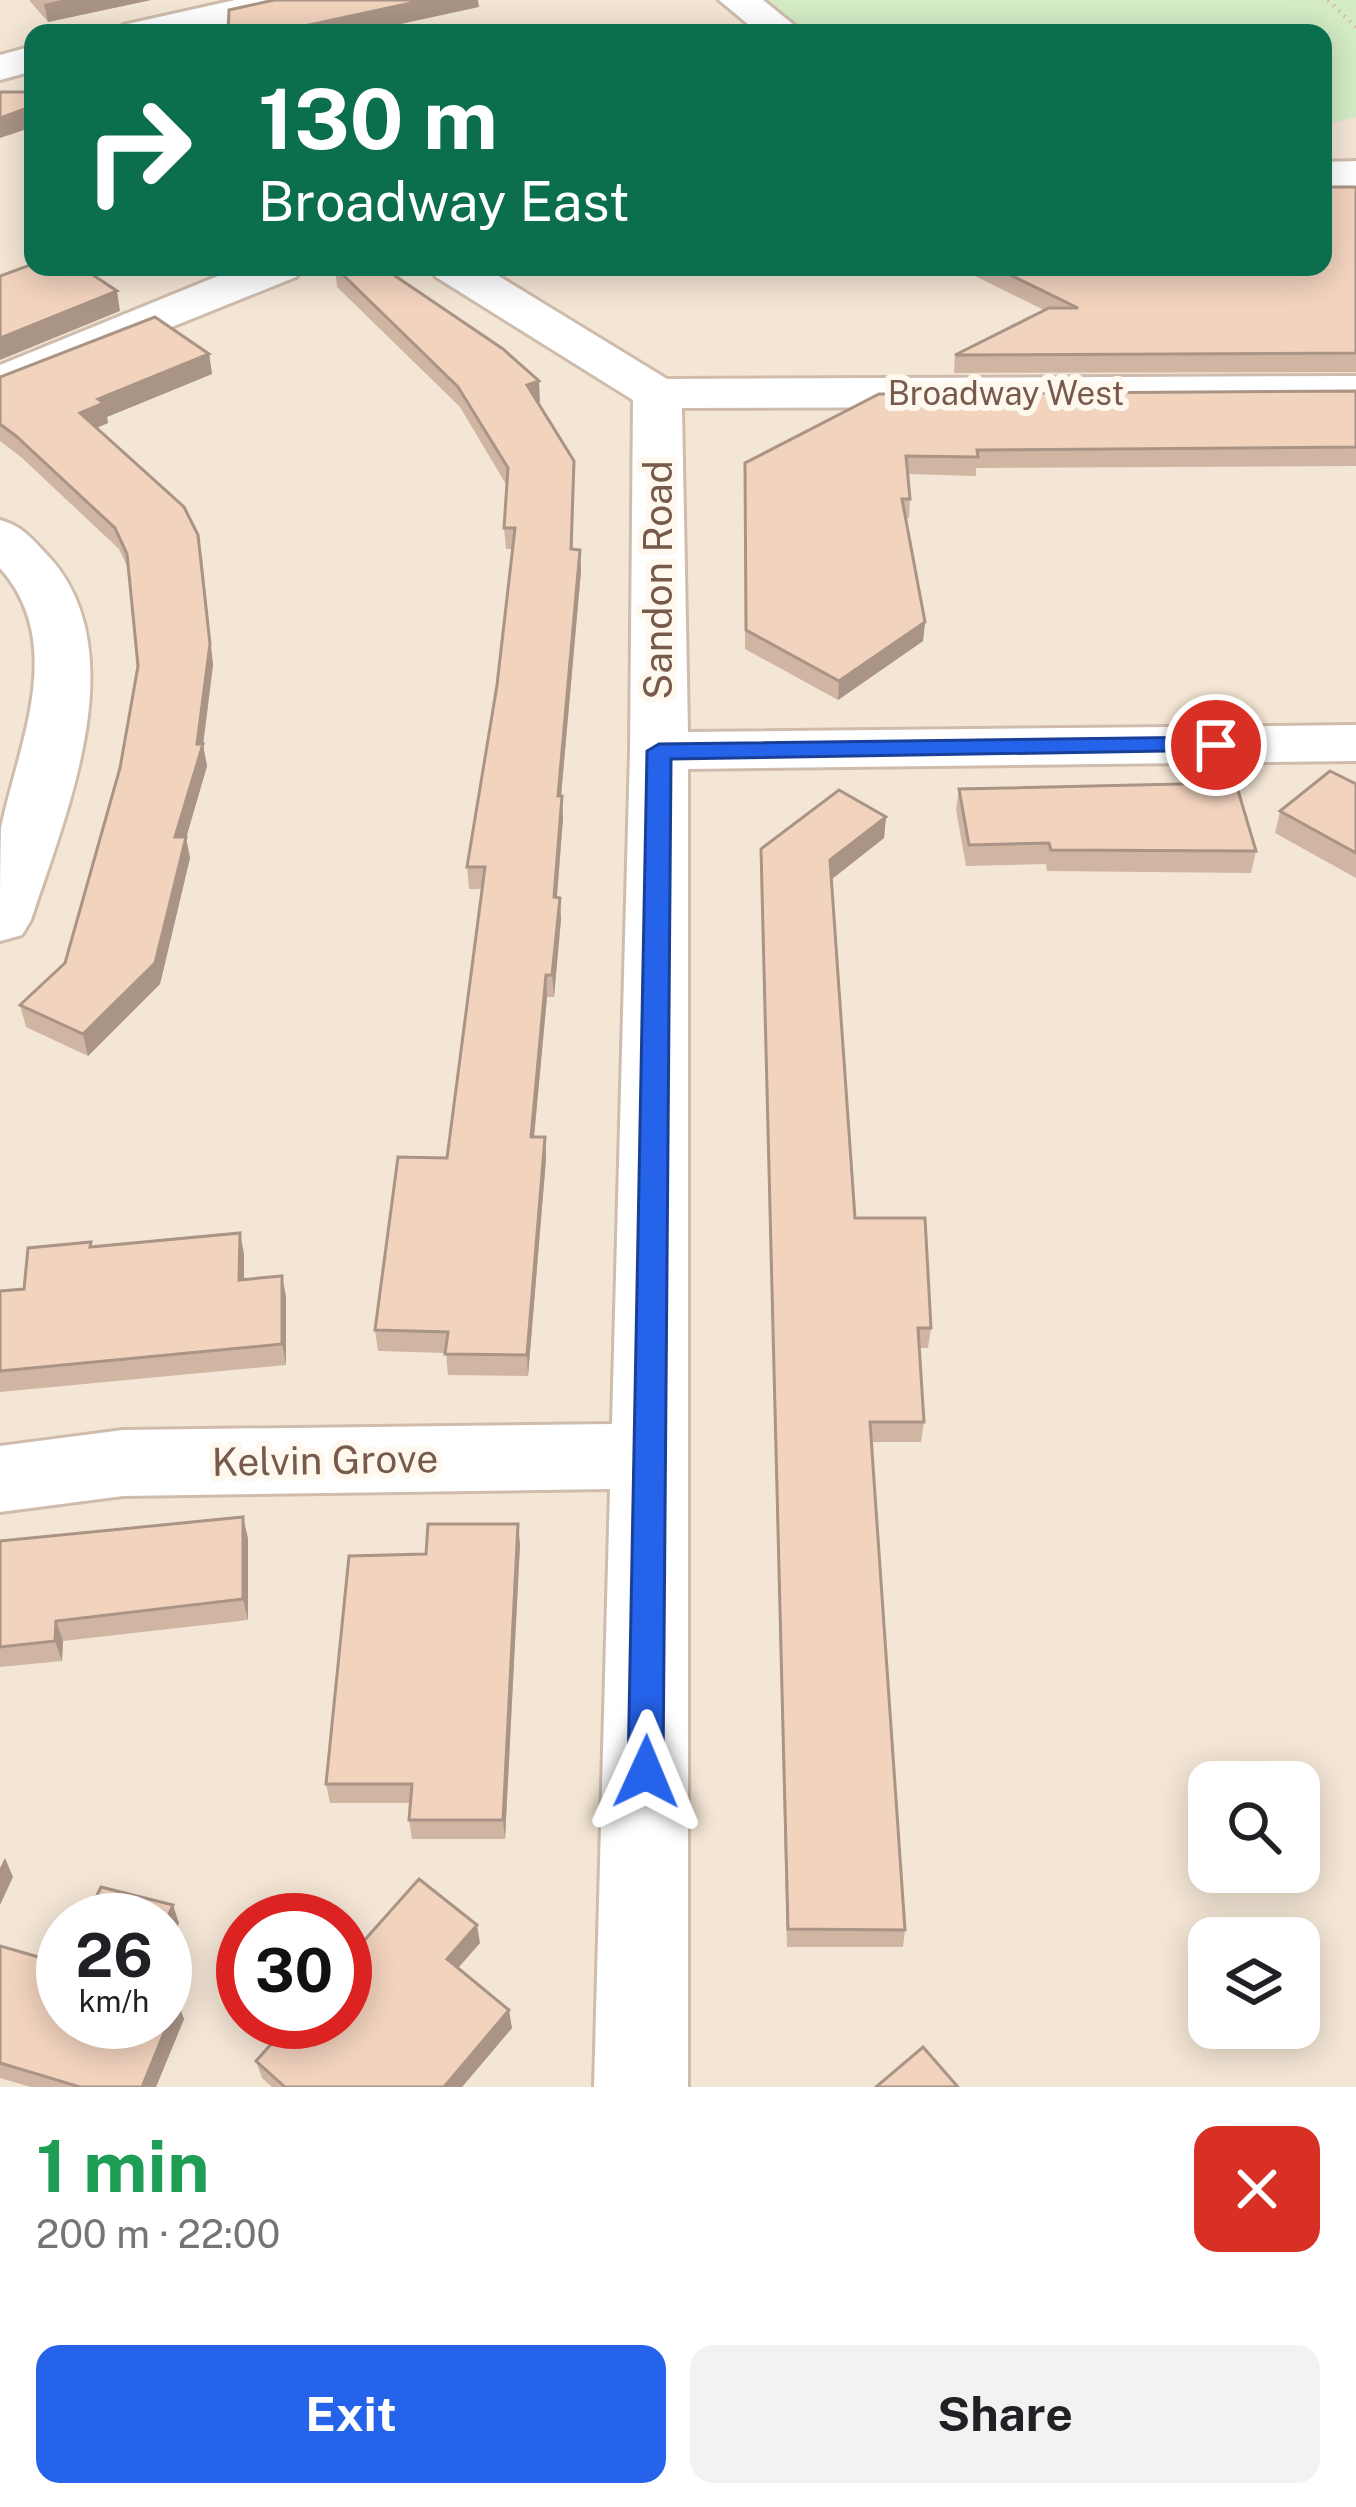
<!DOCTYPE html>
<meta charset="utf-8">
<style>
:root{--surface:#fff;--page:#f2f2f2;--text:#202124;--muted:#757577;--accent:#2563eb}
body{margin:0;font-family:"Public Sans",sans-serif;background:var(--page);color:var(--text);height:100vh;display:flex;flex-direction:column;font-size:45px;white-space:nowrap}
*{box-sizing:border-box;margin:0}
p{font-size:39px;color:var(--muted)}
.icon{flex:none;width:66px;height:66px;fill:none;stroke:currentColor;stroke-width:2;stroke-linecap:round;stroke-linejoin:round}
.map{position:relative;height:2087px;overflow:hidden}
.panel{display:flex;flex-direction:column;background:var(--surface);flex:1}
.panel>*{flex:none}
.guide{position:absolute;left:24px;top:24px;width:1308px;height:252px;border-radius:24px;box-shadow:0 6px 30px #0003;background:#0b6e4f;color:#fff;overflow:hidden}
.controls{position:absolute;left:1188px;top:1761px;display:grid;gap:24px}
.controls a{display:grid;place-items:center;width:132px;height:132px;border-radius:24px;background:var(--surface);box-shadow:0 6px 30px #0003;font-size:60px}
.speed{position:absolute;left:36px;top:1893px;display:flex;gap:24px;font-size:60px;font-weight:700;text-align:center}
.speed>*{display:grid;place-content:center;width:156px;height:156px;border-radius:50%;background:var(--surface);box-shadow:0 6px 30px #0003;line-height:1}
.speed small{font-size:30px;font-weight:400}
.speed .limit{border:18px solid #d22;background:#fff;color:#111}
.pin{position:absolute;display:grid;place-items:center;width:102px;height:102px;color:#fff;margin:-51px;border:6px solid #fff;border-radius:50%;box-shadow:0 3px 12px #0007}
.me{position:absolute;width:132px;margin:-66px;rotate:1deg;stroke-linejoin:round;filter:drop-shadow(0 0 9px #0008)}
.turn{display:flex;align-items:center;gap:42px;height:252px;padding:0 36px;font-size:54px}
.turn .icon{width:156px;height:156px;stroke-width:2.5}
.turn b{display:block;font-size:84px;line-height:102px}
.round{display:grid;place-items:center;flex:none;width:126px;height:126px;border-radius:24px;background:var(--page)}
.overview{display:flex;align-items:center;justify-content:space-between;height:204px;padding:0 36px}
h1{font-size:72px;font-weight:700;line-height:90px;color:#1e9e55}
.button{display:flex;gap:24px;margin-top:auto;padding:24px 36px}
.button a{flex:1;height:138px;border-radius:24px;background:var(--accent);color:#fff;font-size:48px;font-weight:700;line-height:138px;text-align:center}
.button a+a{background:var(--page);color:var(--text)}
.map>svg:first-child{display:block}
.residential{fill:#f4e6d5;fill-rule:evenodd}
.green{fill:#d4ebc5}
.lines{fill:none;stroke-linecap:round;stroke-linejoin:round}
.minor-casing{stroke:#cfbcad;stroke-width:6}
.path{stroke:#d8b6a1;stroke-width:4.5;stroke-dasharray:1.5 6;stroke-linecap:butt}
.minor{fill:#fff;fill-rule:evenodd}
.wall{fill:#d0b5a3}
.shaded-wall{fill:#a99485}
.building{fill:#f2d3be;stroke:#a99485;stroke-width:3}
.route{fill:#2563eb;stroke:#184099;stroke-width:3}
.labels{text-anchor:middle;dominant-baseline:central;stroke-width:12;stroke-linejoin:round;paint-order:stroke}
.far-street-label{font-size:33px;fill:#775a4b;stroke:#fff8ee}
.street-label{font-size:39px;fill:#775a4b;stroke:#fff8ee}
</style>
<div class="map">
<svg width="1356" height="2087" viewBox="0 0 1356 2087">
<rect width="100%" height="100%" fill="#fdf4e7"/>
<path class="residential" d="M0,0H1356V2087H0ZM33,33H1323V267H33ZM1209,1782H1299V1872H1209ZM63,1920H165V2022H63ZM243,1920H345V2022H243ZM1209,1938H1299V2028H1209Z"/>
<path class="green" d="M752,0H1356V117L1323,125V33H801Z"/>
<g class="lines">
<defs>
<g id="minor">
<path d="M235,0H307L301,8L190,33H118L123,25Z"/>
<path d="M719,0H763L799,29L797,33H744L749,25Z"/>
<path d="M33,46V71L0,80V55Z"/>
<path d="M1356,161V187L1323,188V162Z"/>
<path d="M240,267H303L296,277L0,396V365Z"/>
<path d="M429,267H484L667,379L1356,376V406L682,408L688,732L1356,725V761L688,769V2087H594L610,1489L123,1496L0,1512V1446L123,1430L612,1424L630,751L633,400L436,277Z"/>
<path d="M0,520C23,526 34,541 50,558C135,653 65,816 31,920L22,935L0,941C0,906 0,863 1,828C18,745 68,644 0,568Z"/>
</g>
</defs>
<use href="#minor" class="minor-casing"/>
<path class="path" d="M1328,0L1356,27"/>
<use href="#minor" class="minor"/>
</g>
<g class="wall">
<path d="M29,0H151L48,22Z"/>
<path d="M1356,187V372L954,373L955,355L1044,310L957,267H1323Z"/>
<path d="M335,267L540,402H538L574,461L573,549L580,550L581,571L561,796L563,818L557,898L561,919L554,997H547L534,1137H545L546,1159L528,1376L448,1375L446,1353L378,1351L375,1330L447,1158L482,889H469L467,867L497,685L513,549H506L504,528L507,486L460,407L337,287Z"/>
<path d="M209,354L212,374L107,417L108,423L96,428L202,556L213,665L203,745L207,766L186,838L190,858L160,984L88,1056L26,1027L20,1005L65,963L120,768L138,666L129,570L119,549L21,457L0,441V377Z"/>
<path d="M1356,391V466L976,468V476L908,474L910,499L909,518H906L925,622L923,641L838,700L745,649V463Z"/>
<path d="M1356,784V878L1275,833L1280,811Z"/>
<path d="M1224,787L1256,851L1251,873L1047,871L1046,864L966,866L956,810L959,789Z"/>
<path d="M886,817L884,838L831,880L855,1218L931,1328L928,1348H919L924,1422L921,1442H872L905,1930L903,1947H787L761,849Z"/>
<path d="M92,1247L244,1254V1279L282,1276L286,1297V1365L0,1392V1291L24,1289Z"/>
<path d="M248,1538V1620L63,1641L62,1661L0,1667V1541Z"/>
<path d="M520,1544L505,1839H412L409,1820L410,1803H330L326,1784Z"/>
<path d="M480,1943L458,1968L512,2028L462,2087H272L262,2078L256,2061Z"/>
<path d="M0,1946L63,2022L177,2001L184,2019L156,2087H31L0,2078Z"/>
</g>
<g class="shaded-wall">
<path d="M62,0H151L48,22L44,4Z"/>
<path d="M425,0H478L479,7L359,33H272Z"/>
<path d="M33,106V127L0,138V118Z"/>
<path d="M117,291L120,311L0,360V338Z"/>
<path d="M209,354L212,374L107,417L108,423L84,433L80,413L98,399Z"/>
<path d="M539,381L540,402L528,406L527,385Z"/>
<path d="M198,535L213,665L203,745L207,766L186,838L190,858L160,984L88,1056L83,1034L175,837L197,744Z"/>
<path d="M580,550L581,571L559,818L558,796Z"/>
<path d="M925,622L923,641L838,700L839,681Z"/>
<path d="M562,796L563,818L555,919L554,897Z"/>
<path d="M886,817L884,838L828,882L830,860Z"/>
<path d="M560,898L561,919L554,997L552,975Z"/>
<path d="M546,975L547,997L532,1158L531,1137Z"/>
<path d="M545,1137L546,1159L528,1376L527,1355Z"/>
<path d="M240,1233L244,1254V1301L239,1280Z"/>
<path d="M282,1276L286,1297V1365L282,1344Z"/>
<path d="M243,1517L248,1538V1620L243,1599Z"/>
<path d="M518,1524L520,1544L505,1839L503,1820Z"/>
<path d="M56,1621L63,1641L62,1661L55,1641Z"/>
<path d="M5,1858L13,1877L0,1905V1868Z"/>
<path d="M173,1905L179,1923L165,1956V1923Z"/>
<path d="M477,1925L480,1943L450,1977L447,1959Z"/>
<path d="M177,2001L184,2019L156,2087H142Z"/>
<path d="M509,2010L512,2028L462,2087H444Z"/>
</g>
<g class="building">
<path d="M274,0H425L272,33H228L229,10Z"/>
<path d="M0,92H33V106L0,118Z"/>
<path d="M1323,187H1356V353L955,355L1049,308H1078L994,267H1323Z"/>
<path d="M33,264V267H81L117,291L0,338V276Z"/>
<path d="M335,267H382L503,349L539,381L527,385L574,461L571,549L580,550L558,796H562L554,897L560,898L552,975H546L531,1137H545L527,1355L445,1354L448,1332L375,1330L398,1157L447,1158L485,867H467L497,685L515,528H504L508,468L458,387Z"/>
<path d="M155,317L209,354L98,399L104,403L80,413L184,507L198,535L210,644L197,744H203L175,837H186L155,963L83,1034L20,1005L65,963L120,768L138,666L127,554L115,528L16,436L0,424V377Z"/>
<path d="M1356,391V447L977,450L978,457L906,456L910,499H902L925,622L839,681L746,630L745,463L879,394Z"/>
<path d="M1330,771L1356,784V853L1280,811Z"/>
<path d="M1223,783L1224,787H1237L1256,851L1051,850L1049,843L969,845L959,789Z"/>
<path d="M839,790L886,817L830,860L855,1218H925L931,1328H918L924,1422H870L905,1930L788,1929L761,849Z"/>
<path d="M240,1233L239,1280L282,1276V1344L0,1371V1291L24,1289L28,1248L91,1242L90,1247Z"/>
<path d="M243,1517V1599L56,1621L55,1641L0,1647V1541Z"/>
<path d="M428,1524H518L503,1820H409L412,1784H326L349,1556L426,1554Z"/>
<path d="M419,1879L477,1925L447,1959L509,2010L444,2087H285L256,2061L291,2022H345V1962Z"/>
<path d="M101,1887L173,1905L165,1923V1920H85Z"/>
<path d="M0,1946L63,1964V2022H165V1998L177,2001L142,2087H80L0,2063Z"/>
<path d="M923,2047L958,2087H876Z"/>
</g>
<path class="route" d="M1216,737L1228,745L1225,750L671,759L663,1772L658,1783L646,1788L633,1783L628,1772L647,751L659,744Z"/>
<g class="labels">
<g class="far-street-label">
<text x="1006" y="393">Broadway West</text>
</g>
<g class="street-label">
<text transform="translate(658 580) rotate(-90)">Sandon Road</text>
<text transform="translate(325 1460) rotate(-1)">Kelvin Grove</text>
</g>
</g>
</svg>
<div class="controls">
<a><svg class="icon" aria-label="search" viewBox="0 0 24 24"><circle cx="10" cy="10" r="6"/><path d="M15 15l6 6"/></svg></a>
<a><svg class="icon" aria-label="layers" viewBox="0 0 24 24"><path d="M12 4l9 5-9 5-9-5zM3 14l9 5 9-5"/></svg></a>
</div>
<div class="speed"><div>26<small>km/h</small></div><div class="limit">30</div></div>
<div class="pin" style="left:1216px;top:745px;background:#d93025"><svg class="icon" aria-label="arrive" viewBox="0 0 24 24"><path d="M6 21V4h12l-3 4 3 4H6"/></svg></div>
<svg class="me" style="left:646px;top:1772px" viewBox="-20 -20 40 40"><path d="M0-17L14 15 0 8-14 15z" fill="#2563eb" stroke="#fff" stroke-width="4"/></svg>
<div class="guide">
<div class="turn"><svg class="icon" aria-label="right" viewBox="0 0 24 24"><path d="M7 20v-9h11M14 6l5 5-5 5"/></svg><div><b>130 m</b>Broadway East</div></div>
</div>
</div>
<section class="panel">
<div class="overview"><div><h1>1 min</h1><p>200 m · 22:00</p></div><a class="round" style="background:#d93025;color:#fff"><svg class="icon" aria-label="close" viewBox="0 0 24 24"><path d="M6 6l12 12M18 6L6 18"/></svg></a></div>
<div class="button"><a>Exit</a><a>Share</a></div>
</section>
